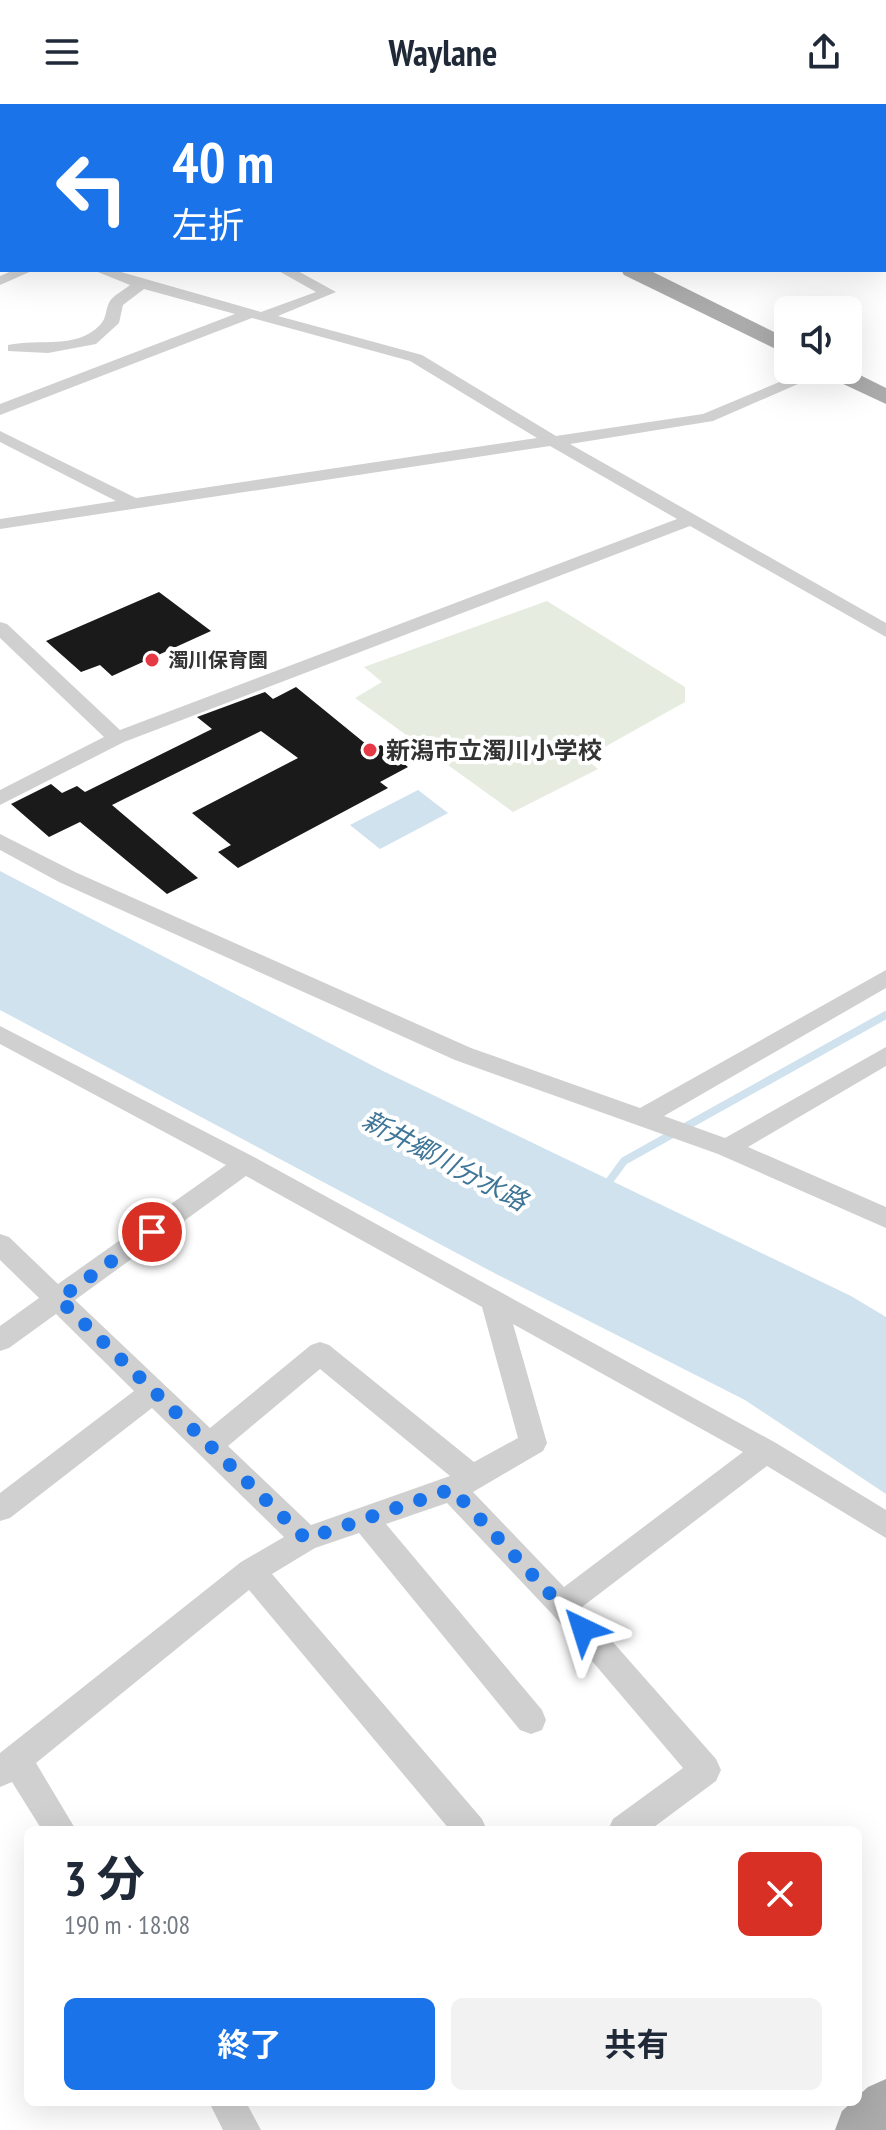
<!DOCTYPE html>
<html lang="ja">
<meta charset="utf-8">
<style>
:root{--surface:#fff;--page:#f2f2f3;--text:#1f2937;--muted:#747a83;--accent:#1a73e8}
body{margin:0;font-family:"PT Sans Narrow","Noto Sans JP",sans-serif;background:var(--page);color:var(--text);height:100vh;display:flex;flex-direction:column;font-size:30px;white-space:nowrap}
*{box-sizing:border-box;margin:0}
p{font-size:26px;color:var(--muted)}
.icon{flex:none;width:44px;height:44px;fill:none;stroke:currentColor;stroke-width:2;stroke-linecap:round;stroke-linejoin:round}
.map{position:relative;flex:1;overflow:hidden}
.side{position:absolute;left:24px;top:1722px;width:838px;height:280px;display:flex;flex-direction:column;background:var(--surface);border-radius:12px;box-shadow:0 8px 32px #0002}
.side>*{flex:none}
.hud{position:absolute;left:0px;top:0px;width:886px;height:168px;box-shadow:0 8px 32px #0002;background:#1a73e8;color:#fff;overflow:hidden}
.buttons{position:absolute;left:774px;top:192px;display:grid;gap:16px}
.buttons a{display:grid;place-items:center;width:88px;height:88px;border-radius:12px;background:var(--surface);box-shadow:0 8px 32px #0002;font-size:40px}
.pin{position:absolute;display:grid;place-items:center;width:68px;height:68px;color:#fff;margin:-34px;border:4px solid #fff;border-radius:50%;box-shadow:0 2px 8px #0007}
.me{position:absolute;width:88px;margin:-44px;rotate:319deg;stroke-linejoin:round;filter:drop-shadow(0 0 6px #0008)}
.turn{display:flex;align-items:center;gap:28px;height:168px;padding:0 40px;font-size:36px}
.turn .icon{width:104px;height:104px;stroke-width:2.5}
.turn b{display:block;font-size:56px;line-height:68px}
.round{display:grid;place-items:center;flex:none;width:84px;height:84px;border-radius:12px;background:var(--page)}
.headline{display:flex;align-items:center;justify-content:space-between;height:136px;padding:0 40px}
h1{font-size:48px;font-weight:700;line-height:60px}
.button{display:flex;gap:16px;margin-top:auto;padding:16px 40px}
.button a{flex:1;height:92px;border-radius:12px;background:var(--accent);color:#fff;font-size:32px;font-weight:700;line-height:92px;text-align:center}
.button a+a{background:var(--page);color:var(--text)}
header{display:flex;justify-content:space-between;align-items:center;height:104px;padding:0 40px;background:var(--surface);font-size:36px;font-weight:700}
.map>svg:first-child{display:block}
.green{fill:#e6ecdf}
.water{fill:#cfe2ee}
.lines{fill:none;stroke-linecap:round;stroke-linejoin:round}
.stream{stroke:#cfe2ee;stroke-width:8}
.building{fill:#1a1a1a}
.minor{fill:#d0d0d0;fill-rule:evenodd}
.primary{fill:#ababab;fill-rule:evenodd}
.route{stroke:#1a73e8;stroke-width:14;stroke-dasharray:0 25.2}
.poi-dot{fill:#e63946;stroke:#fff;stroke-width:3}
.labels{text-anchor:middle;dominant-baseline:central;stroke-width:8;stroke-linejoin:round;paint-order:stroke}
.far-poi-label{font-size:20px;font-weight:bold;fill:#333;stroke:#fff;text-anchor:start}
.poi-label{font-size:24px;font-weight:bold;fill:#333;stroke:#fff;text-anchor:start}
.water-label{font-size:26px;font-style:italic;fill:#3f7597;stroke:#fff}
</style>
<header><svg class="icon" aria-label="menu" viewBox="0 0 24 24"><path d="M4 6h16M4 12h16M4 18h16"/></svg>Waylane<svg class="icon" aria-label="share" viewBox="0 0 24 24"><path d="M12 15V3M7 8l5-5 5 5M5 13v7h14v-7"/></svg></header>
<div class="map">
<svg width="886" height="2026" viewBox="0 0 886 2026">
<rect width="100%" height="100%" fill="#fff"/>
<path class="green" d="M547,497L685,583V598L585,654L598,665L513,708L355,594L382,578L364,563Z"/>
<g class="water">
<path d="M418,686L448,709L380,745L350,721Z"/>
<path d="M0,767L381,966L851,1192L886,1213V1390L745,1296L498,1171L0,906Z"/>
</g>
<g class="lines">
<path class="stream" d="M605,1083L624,1057L886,911"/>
</g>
<g class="building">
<path d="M159,488L211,527L112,572L100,561L81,568L46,537Z"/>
<path d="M296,583L372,645L381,641L408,663L380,678L388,684L238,764L218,748L231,741L192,709L298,654L261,627L112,701L198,774L167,790L80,718L49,733L11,700L51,680L62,689L77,682L85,688L212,625L197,613L265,588L273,595Z"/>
</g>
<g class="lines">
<g class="minor">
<path d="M596,0H611L612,2H597Z"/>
<path d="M2,11V19L0,20V12Z"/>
<rect x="0" y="125" width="2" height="8"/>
<path d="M14,166H34L0,181V172Z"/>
<path d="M93,166H114L261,208L316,188L277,166H296L336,188L278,212L422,251L556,332L703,310L808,266H830L713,317L570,340L886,519V533L690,422L124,638L0,701V686L104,633L0,534V518L7,520L120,626L677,415L550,342L0,425V415L116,397L0,338V327L136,394L537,334L410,257L252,214L0,311V300L235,210L144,185L123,201L119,219L96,240L48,249L8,247V241C40,234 76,246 100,221C107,214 105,205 110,197C114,191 124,186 130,181Z"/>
<path d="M0,730L75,768L471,944L640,1004L886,866V884L664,1012L725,1034L886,943V962L748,1043L886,1103V1124L718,1050L455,956L59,778L0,746Z"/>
<path d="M0,922L254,1053L776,1339L886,1406V1434L767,1362L582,1503L716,1655L721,1666L716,1677L650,1726H608L613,1715L683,1664L552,1510L447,1399L386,1420L542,1606L546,1616L542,1626L531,1630L520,1626L359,1429L315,1444L272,1470L482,1715L487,1726H450L249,1486L36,1659L76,1726H42L12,1678L0,1683V1649L241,1458L284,1433L152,1304L10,1414L0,1417V1389L134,1287L56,1210L9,1244L0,1247V1222L39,1194L0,1156V1130L9,1133L58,1180L226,1061L0,940ZM246,1072L482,1203L518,1334L474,1358L329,1241L320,1238L311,1241L210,1324L75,1196ZM513,1220L743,1348L564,1483L473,1388L543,1347L547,1339ZM320,1265L450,1372L311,1421L228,1342Z"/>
<path d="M209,1998H246L261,2026H223Z"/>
</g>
<g class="primary">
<path d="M295,0H316L318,2H297Z"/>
<path d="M621,166H649L788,235V251L624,171Z"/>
<path d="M848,265L886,284V300L824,271L820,266Z"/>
<path d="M886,1975V2026H835L842,2007L852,1998H858V1992L868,1983Z"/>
</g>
</g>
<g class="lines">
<path class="route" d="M152,1128L59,1195L306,1435L452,1385L583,1525"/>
</g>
<g class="poi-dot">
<circle cx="152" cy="556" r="8"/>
<circle cx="370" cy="646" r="8"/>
</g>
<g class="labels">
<g class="far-poi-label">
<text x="168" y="556">濁川保育園</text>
</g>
<g class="poi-label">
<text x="386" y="646">新潟市立濁川小学校</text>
</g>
<g class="water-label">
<text transform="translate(445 1056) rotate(28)">新井郷川分水路</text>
</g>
</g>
</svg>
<div class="buttons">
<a><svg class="icon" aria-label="sound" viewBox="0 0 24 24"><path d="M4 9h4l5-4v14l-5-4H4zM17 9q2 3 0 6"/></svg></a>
</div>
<div class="pin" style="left:152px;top:1128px;background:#d93025"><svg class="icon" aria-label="arrive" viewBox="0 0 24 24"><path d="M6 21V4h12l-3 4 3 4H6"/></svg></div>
<svg class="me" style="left:583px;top:1525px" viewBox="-20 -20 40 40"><path d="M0-17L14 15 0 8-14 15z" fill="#1a73e8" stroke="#fff" stroke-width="4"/></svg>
<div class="hud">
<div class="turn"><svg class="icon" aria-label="left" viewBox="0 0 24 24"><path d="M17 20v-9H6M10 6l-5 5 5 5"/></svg><div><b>40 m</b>左折</div></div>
</div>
<section class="side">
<div class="headline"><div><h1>3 分</h1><p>190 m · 18:08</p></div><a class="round" style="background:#d93025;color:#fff"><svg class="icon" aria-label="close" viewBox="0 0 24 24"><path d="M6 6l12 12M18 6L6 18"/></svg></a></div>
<div class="button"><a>終了</a><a>共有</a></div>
</section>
</div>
